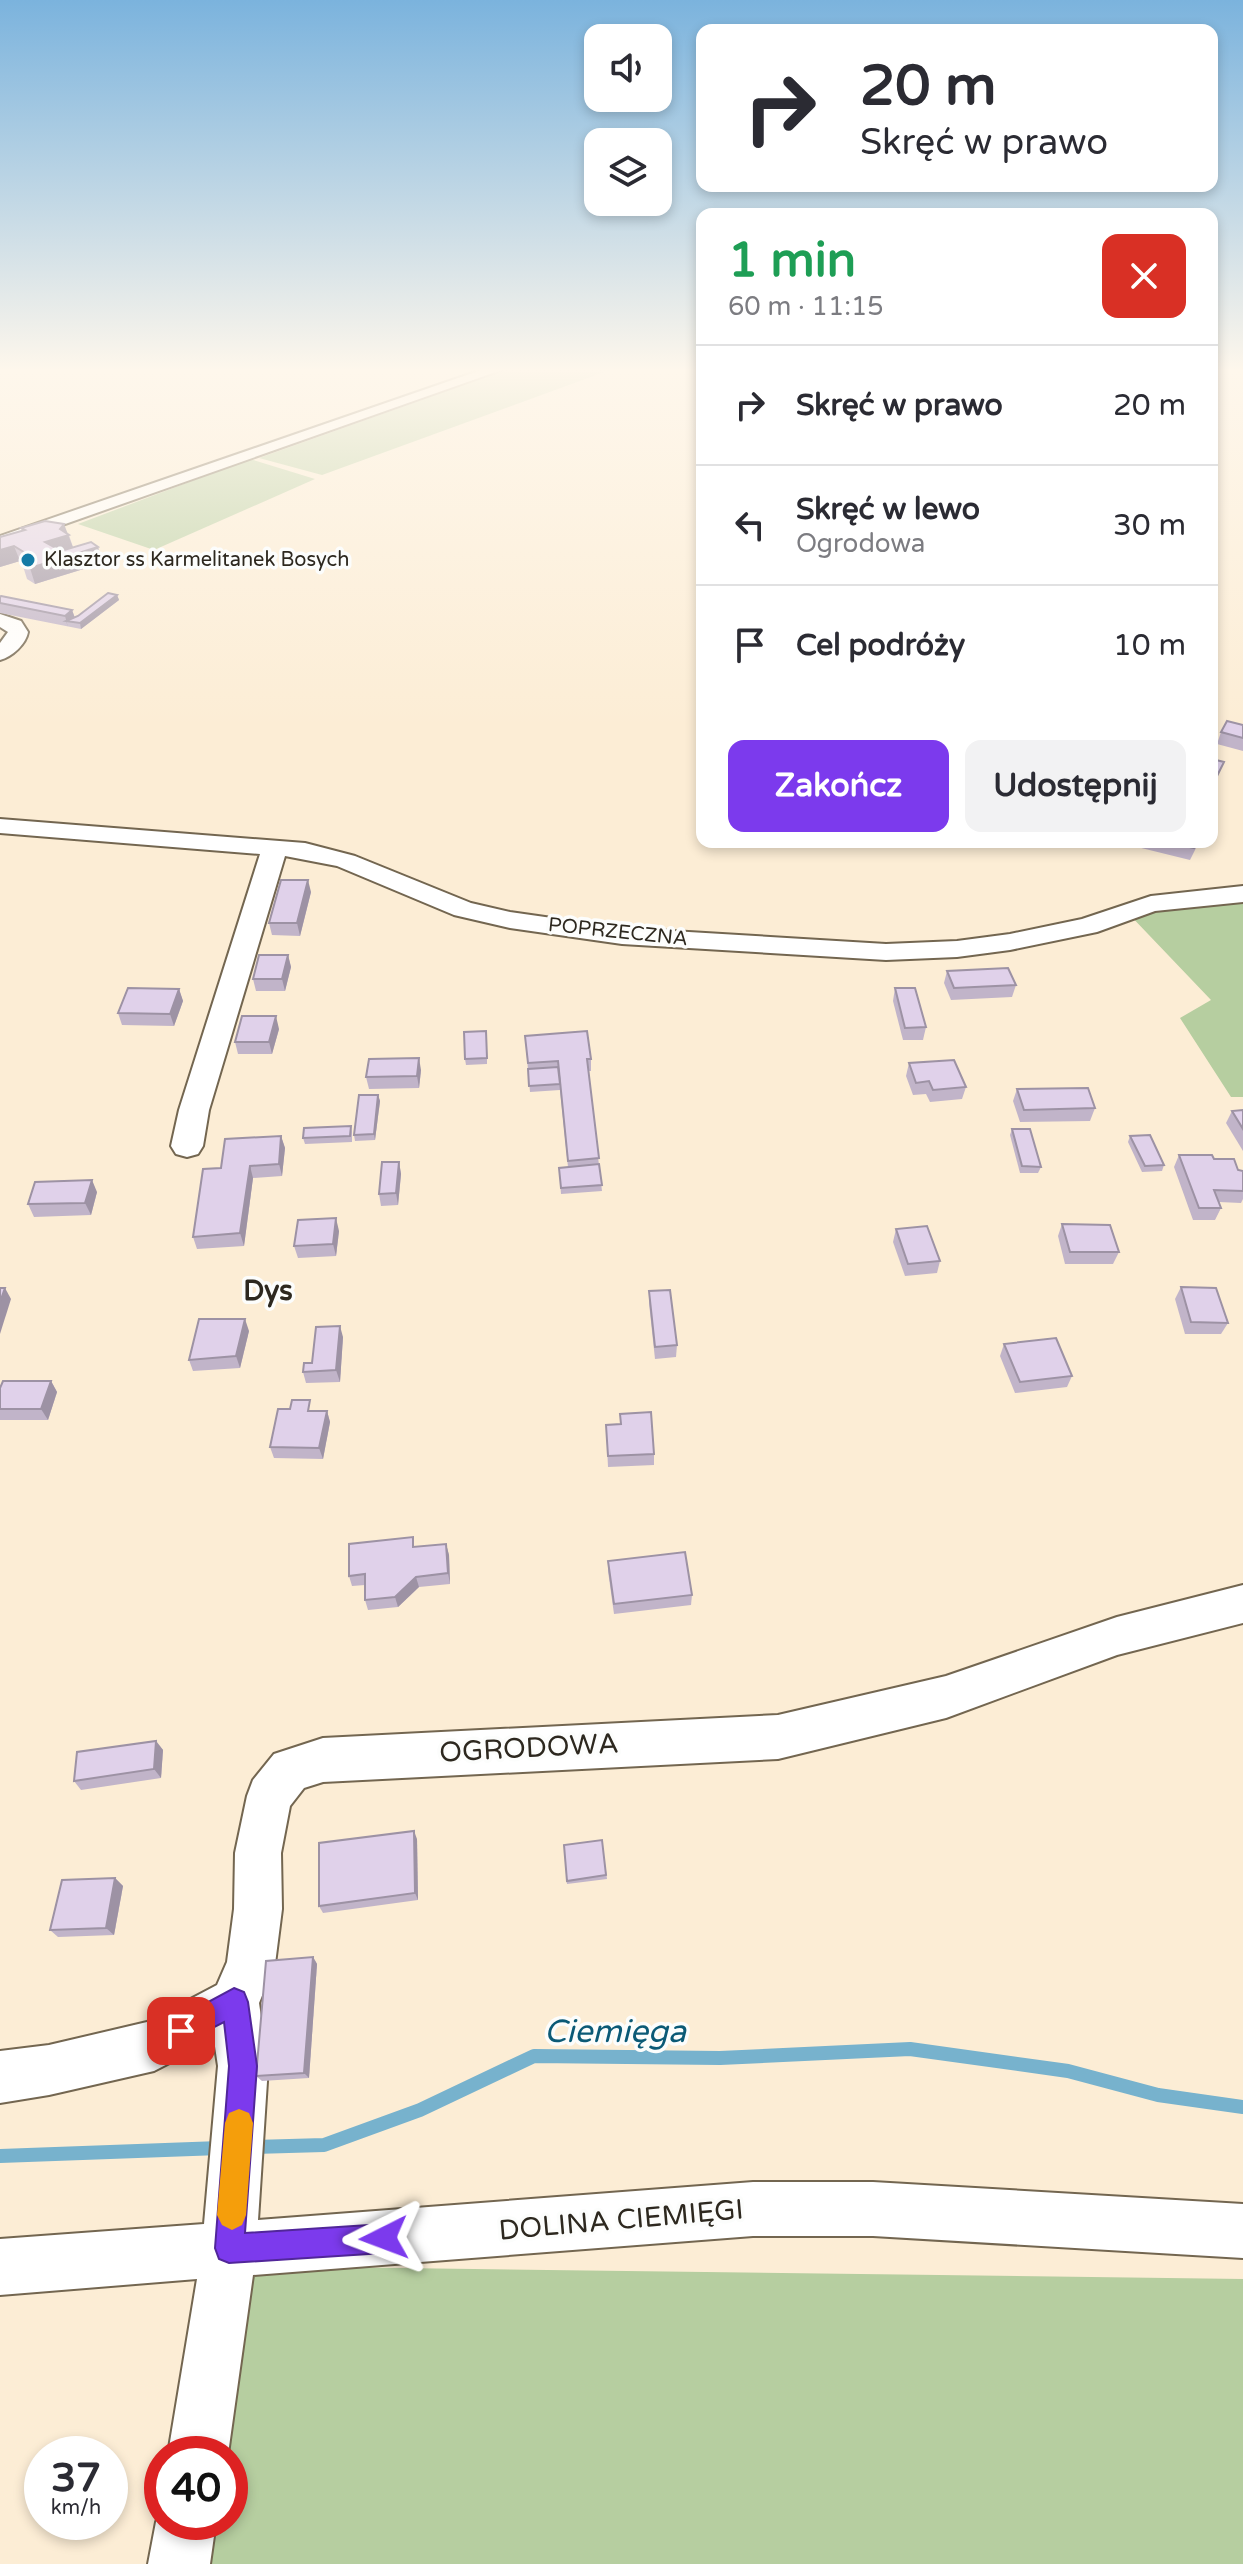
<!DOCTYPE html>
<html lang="pl">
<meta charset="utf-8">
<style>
:root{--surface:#fff;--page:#f2f2f3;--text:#2b2b33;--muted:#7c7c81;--line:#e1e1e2;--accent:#7c3aed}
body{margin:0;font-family:"Varela Round",sans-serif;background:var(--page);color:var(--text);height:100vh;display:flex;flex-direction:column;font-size:30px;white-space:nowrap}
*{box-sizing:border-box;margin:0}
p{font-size:26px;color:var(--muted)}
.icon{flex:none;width:44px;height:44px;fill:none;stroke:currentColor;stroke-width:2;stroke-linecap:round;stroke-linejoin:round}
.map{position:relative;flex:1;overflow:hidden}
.side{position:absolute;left:696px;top:208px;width:522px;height:640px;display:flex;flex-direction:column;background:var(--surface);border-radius:16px;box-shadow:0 4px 12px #0003}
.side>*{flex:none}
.guide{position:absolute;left:696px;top:24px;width:522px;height:168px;border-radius:16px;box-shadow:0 4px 12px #0003;background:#fff;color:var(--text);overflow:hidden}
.buttons{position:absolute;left:584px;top:24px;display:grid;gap:16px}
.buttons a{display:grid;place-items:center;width:88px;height:88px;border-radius:16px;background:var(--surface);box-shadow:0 4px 12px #0003;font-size:40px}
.speed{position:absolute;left:24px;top:2436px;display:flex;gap:16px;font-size:40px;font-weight:700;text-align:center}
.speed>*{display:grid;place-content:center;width:104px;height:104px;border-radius:50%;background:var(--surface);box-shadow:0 4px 12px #0003;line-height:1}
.speed small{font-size:20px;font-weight:400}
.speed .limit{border:12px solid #d22;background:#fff;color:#111}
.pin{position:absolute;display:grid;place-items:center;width:68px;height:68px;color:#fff;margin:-34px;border-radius:16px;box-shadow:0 4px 12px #0006}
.me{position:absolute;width:88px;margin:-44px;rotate:267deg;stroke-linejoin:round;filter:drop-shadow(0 0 6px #0008)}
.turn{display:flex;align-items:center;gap:28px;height:168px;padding:0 32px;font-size:36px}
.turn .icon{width:104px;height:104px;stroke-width:2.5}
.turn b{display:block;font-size:56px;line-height:68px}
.round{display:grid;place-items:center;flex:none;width:84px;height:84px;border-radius:16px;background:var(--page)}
.head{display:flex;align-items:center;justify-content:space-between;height:136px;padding:0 32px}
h1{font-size:48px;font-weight:700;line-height:60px;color:#1e9e55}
.cta{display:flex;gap:16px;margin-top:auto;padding:16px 32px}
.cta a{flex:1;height:92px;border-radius:16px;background:var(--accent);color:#fff;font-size:32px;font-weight:700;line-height:92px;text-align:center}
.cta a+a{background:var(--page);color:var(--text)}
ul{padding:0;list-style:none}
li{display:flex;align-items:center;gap:24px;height:120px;padding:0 32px;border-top:2px solid var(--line)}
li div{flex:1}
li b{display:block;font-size:30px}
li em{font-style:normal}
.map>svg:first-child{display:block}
.green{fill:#b6cea0}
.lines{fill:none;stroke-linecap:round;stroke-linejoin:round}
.stream{stroke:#77b2cd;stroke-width:14}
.minor-casing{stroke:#736650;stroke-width:4}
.minor{fill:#fff;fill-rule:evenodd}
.wall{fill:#c1b4c9}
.shaded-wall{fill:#9d92a4}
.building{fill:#e0d1ea;stroke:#9d92a4;stroke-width:2}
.route{fill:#7c3aed;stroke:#51269a;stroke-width:2}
.slow{fill:#f59e0b}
.poi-dot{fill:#137ba6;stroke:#fcfdfc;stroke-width:3}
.labels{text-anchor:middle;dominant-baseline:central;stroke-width:7;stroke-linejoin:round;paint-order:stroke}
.far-poi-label{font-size:20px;fill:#2d281f;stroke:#fcfdfc;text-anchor:start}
.far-street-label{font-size:20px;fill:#2d281f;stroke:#fcfdfc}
.quarter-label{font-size:28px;font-weight:bold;fill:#2d281f;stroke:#fcfdfc}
.near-street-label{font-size:28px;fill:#2d281f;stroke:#fcfdfc}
.near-water-label{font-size:32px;font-style:italic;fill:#0b5a76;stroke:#fcfdfc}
</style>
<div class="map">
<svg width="1243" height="2564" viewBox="0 0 1243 2564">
<rect width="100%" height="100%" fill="#fcedd5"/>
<g class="green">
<path d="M514,367H618L322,475L259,458Z"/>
<path d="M250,459L315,479L154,550L78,524Z"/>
<path d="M1243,884V1097H1231L1180,1018L1211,1000L1127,912L1237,895Z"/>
<path d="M250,2266L1243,2279V2564H202L209,2522H230V2454H220Z"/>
</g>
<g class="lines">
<g class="stream">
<path d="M251,2147L324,2145L420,2110L534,2056L720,2058L910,2049L1068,2071L1158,2095L1243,2107"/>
<path d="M0,2156L220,2148"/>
</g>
<defs>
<g id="minor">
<path d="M490,367H510L0,547V536Z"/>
<path d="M0,614L21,621L28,632C26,644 12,657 0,660V643L8,632L0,627Z"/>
<path d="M0,819L305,843L355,856L471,903L510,912L622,928L886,944L957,941L1010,934L1082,919L1151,896L1243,886V902L1155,911L1097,932L1010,950L957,957L886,960L622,944L510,928L454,915L337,866L285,856L209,1110L203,1146L198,1154L187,1157L176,1154L171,1146L179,1110L260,854L0,833Z"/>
<path d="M1243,1585V1623L1117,1655L946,1718L778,1759L323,1782L304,1788L290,1806L281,1853L282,1909L275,1964L259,2003L268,2066L258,2220L753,2182H873L1243,2204V2258L873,2236H753L253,2275L228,2454H168L197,2279L0,2295V2239L204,2224L218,2066L214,2040L154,2071L49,2095L0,2103V2051L49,2045L147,2022L217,1985L227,1962L234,1909L235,1853L247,1796L253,1780L274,1754L323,1738L778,1715L946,1676L1117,1617Z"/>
<path d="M162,2507V2522H216L210,2564H148L156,2522Z"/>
</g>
</defs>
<use href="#minor" class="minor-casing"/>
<use href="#minor" class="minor"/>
</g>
<g class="wall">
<path d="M21,528L67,533L69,535L73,547H98L103,563L35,584L27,579L22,563L20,561L0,567V537L22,531Z"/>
<path d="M117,595L119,600L81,629L0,613V597L72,610L75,618Z"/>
<path d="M1243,725V751L1217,744L1221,732Z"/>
<path d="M1125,842H1199L1190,860L1125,844Z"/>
<path d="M311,892L300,936L272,935L269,923Z"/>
<path d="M288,955L291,967L285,991H256L253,979Z"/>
<path d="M947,971L1016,985L1012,997L951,1000L944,983Z"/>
<path d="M895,988L926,1027L923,1040H903L893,1001Z"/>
<path d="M179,989L183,1001L174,1026L122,1025L118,1013Z"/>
<path d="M279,1029L272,1054H238L235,1042Z"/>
<path d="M525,1036L591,1059V1071H588L602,1191L561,1194L559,1168L568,1167L560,1090L530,1092Z"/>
<path d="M487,1037V1064L466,1065L465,1059Z"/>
<path d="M909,1063L966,1087L962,1099L930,1102L926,1094L913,1095L906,1076Z"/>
<path d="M421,1070L419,1088L369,1089L366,1077Z"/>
<path d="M1017,1089L1095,1108L1090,1121L1020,1122L1013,1101Z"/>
<path d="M378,1095L380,1101L375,1140L355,1141L354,1135Z"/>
<path d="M1243,1110V1151L1226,1123L1232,1111Z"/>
<path d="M351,1126L352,1132V1142L305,1144L303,1138Z"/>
<path d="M1012,1129L1041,1167L1038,1173H1020L1010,1135Z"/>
<path d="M281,1136L285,1148L282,1176L253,1178L244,1246L197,1249L193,1237L221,1168Z"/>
<path d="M1130,1136L1164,1165L1162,1171L1142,1172L1128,1142Z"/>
<path d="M1179,1155L1214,1159L1243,1171V1199L1241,1203L1219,1202L1221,1208L1215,1220H1193L1174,1167Z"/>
<path d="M399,1162L401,1174L398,1205L381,1206L379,1194Z"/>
<path d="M97,1192L91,1215L34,1217L28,1204Z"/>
<path d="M1062,1224L1119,1252L1113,1264H1065L1058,1236Z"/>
<path d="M896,1229L940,1261L937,1273L905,1276L893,1242Z"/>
<path d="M339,1231L336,1256L298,1258L294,1246Z"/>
<path d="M1181,1287L1228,1323L1221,1334H1185L1175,1299Z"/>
<path d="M649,1291L677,1345L676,1357L655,1359L649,1303Z"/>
<path d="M249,1331L240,1368L193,1371L189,1360Z"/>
<path d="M343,1337L340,1382L306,1383L303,1372Z"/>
<path d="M1004,1344L1072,1376L1067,1387L1015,1393L1000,1356Z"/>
<path d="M51,1381L57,1392L48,1420H0V1388Z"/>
<path d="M313,1411H327L330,1422L323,1459L274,1458L270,1447Z"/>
<path d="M620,1414L654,1454V1465L608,1467L606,1425L620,1424Z"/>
<path d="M446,1544L449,1555L450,1584L419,1587L398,1607L368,1610L365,1600V1585L352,1586L349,1576L416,1547Z"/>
<path d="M608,1561L692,1595L691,1605L614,1614L608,1571Z"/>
<path d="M156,1741L163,1750L161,1778L81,1790L74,1781Z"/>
<path d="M417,1839L418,1900L323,1913L319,1906Z"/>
<path d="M602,1840L607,1879L567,1884L564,1845Z"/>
<path d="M115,1878L123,1886L114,1935L58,1937L50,1930Z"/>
<path d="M313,1957L317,1964L309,2078L262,2081L256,2076Z"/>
</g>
<g class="shaded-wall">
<path d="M64,524L74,550L50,558L45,542L60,529Z"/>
<path d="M14,546L20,561L0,567V550Z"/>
<path d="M98,547L103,563L35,584L30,568Z"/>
<path d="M117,595L119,600L81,629L80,623Z"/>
<path d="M72,610L76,621H66L68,627L65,616Z"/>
<path d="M308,880L311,892L300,936L297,923Z"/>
<path d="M288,955L291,967L285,991L282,979Z"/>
<path d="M179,989L183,1001L174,1026L170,1014Z"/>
<path d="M276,1016L279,1029L272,1054L269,1042Z"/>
<path d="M419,1058L421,1070L419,1088L417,1076Z"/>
<path d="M378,1095L380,1101L375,1140L374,1134Z"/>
<path d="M281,1136L285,1148L282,1176L279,1164Z"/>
<path d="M399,1162L401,1174L398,1205L396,1193Z"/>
<path d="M250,1166L253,1178L244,1246L240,1233Z"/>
<path d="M92,1180L97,1192L91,1215L85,1203Z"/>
<path d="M336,1218L339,1231L336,1256L333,1244Z"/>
<path d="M5,1288L11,1299L0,1334V1302Z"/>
<path d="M245,1319L249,1331L240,1368L236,1356Z"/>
<path d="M340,1326L343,1337L340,1382L336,1370Z"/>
<path d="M51,1381L57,1392L48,1420L41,1409Z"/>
<path d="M327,1411L330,1422L323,1459L319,1448Z"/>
<path d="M446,1544L449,1555L450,1584L448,1573Z"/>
<path d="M416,1577L419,1587L398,1607L395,1597Z"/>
<path d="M156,1741L163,1750L161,1778L154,1769Z"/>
<path d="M414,1831L417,1839L418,1900L415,1893Z"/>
<path d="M115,1878L123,1886L114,1935L106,1928Z"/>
<path d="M313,1957L317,1964L309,2078L304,2073Z"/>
</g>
<g class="building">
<path d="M45,521L64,524L60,529L69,535L45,542L61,551L91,542L98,547L30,568L22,563L35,559L14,546L0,550V537L25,530L21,528Z"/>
<path d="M108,593L117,595L80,623L66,621L78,616Z"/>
<path d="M1,596L72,610L65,616L0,603V597Z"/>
<path d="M1227,721L1243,725V738L1221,732Z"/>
<path d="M1212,759L1224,762L1217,776L1212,775Z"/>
<path d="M1168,842H1198L1194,848Z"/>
<path d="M281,880H308L297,923H269Z"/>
<path d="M259,955H288L282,979H253Z"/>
<path d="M1008,968L1016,985L954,988L947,971Z"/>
<path d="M128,988L179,989L170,1014L118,1013Z"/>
<path d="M895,988H915L926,1027L905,1028Z"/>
<path d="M242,1016H276L269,1042H235Z"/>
<path d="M486,1031L487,1058L465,1059L464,1032Z"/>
<path d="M587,1031L591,1059H587L599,1158L568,1161L558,1061L528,1063L525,1036Z"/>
<path d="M419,1058L417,1076L366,1077L369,1059Z"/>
<path d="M954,1060L966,1087L933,1090L929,1081L916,1083L909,1063Z"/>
<path d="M558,1067L560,1084L529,1086L528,1069Z"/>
<path d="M1088,1088L1095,1108L1024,1110L1017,1089Z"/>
<path d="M359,1095H378L374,1134L354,1135Z"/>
<path d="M1243,1110V1129L1232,1111Z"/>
<path d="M351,1126L350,1136L303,1138L304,1128Z"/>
<path d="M1012,1129H1030L1041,1167L1022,1166Z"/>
<path d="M1150,1135L1164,1165L1145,1166L1130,1136Z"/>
<path d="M281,1136L279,1164L250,1166L240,1233L193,1237L203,1169L221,1168L225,1139Z"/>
<path d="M1179,1155H1212L1214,1159H1234L1238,1170L1243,1171V1191L1214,1190L1221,1208H1199Z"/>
<path d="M382,1162H399L396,1193L379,1194Z"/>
<path d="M599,1164L602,1185L561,1188L559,1168Z"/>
<path d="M92,1180L85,1203L28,1204L35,1182Z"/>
<path d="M336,1218L333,1244L294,1246L298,1220Z"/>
<path d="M1062,1224L1110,1225L1119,1252H1070Z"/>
<path d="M927,1226L940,1261L908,1264L896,1229Z"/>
<path d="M1181,1287L1216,1288L1228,1323L1191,1322Z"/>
<path d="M0,1288H5L0,1302Z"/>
<path d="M670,1290L677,1345L655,1347L649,1291Z"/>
<path d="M199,1319H245L236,1356L189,1360Z"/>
<path d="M340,1326L336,1370L303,1372L304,1363H312L316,1327Z"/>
<path d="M1056,1338L1072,1376L1020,1382L1004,1344Z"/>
<path d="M3,1381H51L41,1409H0V1388Z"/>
<path d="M292,1400H310L308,1411H327L319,1448L270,1447L278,1409H290Z"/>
<path d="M651,1412L654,1454L608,1456L606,1425L621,1424L620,1414Z"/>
<path d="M413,1537V1547L446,1544L448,1573L416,1577L395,1597L365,1600V1574L349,1576V1544Z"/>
<path d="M685,1552L692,1595L614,1604L608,1561Z"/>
<path d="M156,1741L154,1769L74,1781L77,1752Z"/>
<path d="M414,1831L415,1893L319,1906V1843Z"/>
<path d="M602,1840L606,1875L567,1881L564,1845Z"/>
<path d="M115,1878L106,1928L50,1930L62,1880Z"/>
<path d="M313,1957L304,2073L256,2076L266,1961Z"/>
</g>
<linearGradient id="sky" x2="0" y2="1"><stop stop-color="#7bb3dd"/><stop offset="0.51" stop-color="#fef7ec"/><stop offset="1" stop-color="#fef7ec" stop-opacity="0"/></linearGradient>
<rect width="1243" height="726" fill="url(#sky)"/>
<path class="route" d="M234,1988L244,1992L248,2002L257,2066L245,2233L384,2224L394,2228L398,2238L394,2249L384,2253L229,2263L219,2259L215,2248L229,2066L224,2022L181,2044L171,2040L167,2031L171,2022Z"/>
<path class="slow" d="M239,2109L249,2113L253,2123L246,2215L242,2225L232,2230L222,2225L217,2215L225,2123L229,2113Z"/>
<circle class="poi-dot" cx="28" cy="560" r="8"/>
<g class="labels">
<g class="far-poi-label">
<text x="44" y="560">Klasztor ss Karmelitanek Bosych</text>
</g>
<g class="far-street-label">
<text transform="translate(618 932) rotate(6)">POPRZECZNA</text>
</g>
<g class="quarter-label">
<text x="268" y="1291">Dys</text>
</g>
<g class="near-street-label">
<text transform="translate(529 1748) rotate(-3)">OGRODOWA</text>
<text transform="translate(621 2220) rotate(-5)">DOLINA CIEMIĘGI</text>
</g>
<g class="near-water-label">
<text x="615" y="2032">Ciemięga</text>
</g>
</g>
</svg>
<div class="buttons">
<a><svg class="icon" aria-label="sound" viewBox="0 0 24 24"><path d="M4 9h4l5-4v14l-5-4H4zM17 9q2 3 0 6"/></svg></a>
<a><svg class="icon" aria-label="layers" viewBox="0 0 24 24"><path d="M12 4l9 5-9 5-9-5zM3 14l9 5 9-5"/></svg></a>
</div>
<div class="speed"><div>37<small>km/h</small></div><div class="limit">40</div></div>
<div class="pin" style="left:181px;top:2031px;background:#d93025"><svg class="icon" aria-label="arrive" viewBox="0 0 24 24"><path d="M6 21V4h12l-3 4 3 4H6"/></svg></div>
<svg class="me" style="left:384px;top:2238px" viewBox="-20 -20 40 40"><path d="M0-17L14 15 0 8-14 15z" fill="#7c3aed" stroke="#fff" stroke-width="4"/></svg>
<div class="guide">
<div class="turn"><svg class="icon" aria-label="right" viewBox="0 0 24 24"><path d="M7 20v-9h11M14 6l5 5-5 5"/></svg><div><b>20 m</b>Skręć w prawo</div></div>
</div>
<section class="side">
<div class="head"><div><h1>1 min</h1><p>60 m · 11:15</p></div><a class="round" style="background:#d93025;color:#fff"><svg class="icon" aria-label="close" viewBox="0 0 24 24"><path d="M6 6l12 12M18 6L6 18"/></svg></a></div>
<ul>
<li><svg class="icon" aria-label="right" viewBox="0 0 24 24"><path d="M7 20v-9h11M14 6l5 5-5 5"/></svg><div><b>Skręć w prawo</b></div><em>20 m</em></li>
<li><svg class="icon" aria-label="left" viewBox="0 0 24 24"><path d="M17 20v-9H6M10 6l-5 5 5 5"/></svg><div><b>Skręć w lewo</b><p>Ogrodowa</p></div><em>30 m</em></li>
<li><svg class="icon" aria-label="arrive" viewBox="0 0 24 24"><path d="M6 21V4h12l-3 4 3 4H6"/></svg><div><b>Cel podróży</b></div><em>10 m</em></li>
</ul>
<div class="cta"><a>Zakończ</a><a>Udostępnij</a></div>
</section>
</div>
